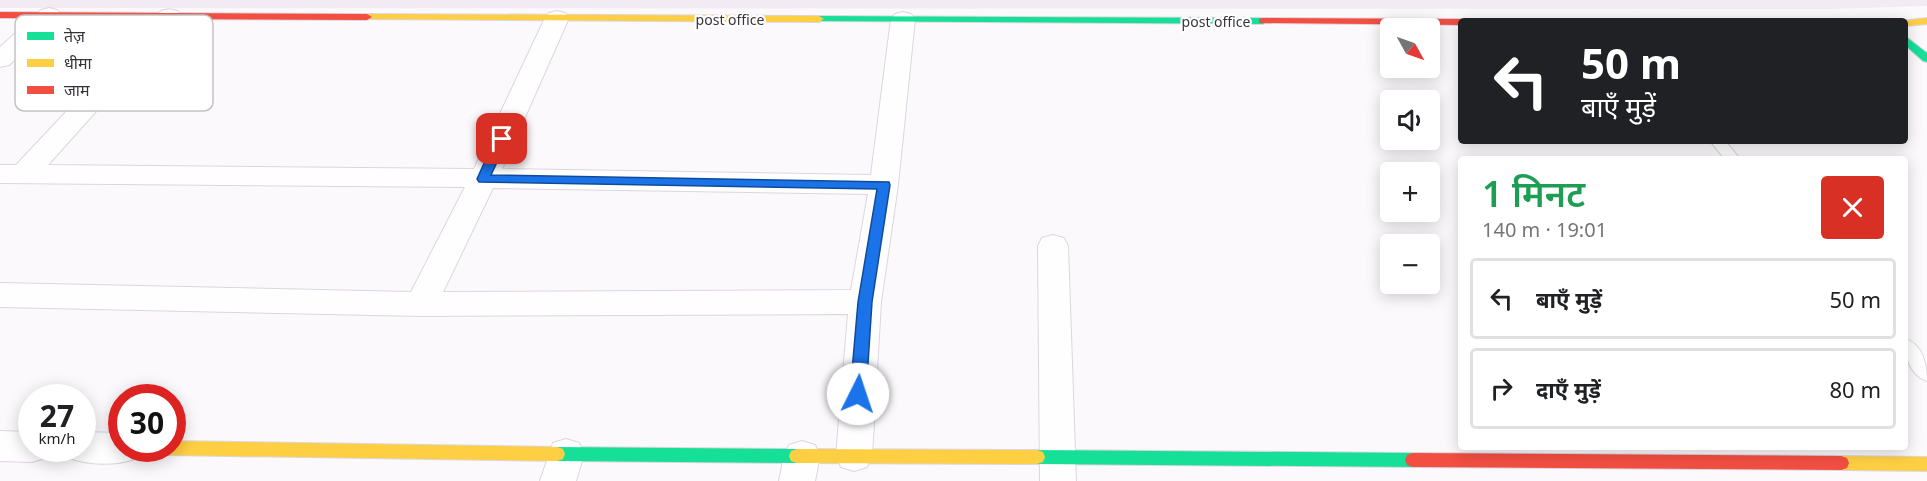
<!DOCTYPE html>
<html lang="hi">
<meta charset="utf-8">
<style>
:root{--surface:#fff;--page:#f2f2f2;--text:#202124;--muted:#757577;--line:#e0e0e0}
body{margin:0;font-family:"Noto Sans","Noto Sans Devanagari",sans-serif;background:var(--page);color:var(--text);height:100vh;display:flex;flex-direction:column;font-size:22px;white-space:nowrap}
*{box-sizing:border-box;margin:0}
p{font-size:20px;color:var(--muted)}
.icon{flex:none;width:33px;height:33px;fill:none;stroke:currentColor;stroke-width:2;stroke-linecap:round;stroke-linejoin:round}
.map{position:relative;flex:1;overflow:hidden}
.sheet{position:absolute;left:1458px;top:156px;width:450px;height:294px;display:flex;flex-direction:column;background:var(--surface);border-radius:6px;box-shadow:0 3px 15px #0003}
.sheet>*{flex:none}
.hud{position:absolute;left:1458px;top:18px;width:450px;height:126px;border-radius:6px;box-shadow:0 3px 15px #0003;background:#202124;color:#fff;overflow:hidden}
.needle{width:39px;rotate:130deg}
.tools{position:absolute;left:1380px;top:18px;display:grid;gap:12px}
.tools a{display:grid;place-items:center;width:60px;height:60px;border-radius:6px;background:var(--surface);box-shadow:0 3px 15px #0003;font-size:30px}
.speed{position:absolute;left:18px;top:384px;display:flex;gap:12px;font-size:30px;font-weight:700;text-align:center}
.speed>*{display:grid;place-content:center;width:78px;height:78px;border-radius:50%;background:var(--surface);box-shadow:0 3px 15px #0003;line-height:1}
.speed small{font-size:15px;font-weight:400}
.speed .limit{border:9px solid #d22;background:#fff;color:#111}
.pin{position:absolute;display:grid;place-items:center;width:51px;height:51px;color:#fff;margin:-26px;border-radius:12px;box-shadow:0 3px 9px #0006}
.me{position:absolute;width:66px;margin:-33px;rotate:4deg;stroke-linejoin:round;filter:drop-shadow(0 0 4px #0008)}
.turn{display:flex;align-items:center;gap:21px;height:126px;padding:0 24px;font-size:27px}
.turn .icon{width:78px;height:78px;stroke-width:2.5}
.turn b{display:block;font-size:42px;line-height:51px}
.round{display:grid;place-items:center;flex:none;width:63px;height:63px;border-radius:6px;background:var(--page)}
.overview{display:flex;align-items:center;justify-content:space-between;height:102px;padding:0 24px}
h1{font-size:36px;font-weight:600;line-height:45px;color:#1e9e55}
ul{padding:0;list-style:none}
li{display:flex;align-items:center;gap:18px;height:81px;margin:0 12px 9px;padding:0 12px;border:3px solid var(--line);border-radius:6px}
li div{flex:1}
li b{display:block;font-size:22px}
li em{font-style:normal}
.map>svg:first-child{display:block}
.built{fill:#f2ebf4}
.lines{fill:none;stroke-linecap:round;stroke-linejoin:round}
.lane-casing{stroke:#dcd6de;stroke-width:2}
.street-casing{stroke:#dcd6de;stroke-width:2}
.fast-casing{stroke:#dcd6de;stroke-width:2}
.slow-casing{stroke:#dcd6de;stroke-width:2}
.jam-casing{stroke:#dcd6de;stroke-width:2}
.lane{fill:#fffeff;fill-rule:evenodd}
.street{fill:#fffeff;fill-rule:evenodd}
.fast{fill:#16e098;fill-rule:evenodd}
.slow{fill:#ffcf43;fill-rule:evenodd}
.jam{fill:#f24e42;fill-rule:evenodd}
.route{fill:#1a73e8;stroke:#114b97;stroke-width:1.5}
.labels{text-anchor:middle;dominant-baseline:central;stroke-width:4.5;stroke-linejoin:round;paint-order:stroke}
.far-street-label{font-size:14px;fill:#3a323c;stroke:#fff}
.key{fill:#fff;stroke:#c4c2c4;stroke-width:1.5}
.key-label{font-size:16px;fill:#3a323c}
</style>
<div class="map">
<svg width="1927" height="481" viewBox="0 0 1927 481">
<rect width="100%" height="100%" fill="#fcf9fd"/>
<path class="built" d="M0,0H1927V6L1827,9L0,8Z"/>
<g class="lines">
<defs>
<g id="lane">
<path d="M1710,141H1725L1740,159H1725Z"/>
<path d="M1905,339C1923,344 1927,365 1927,381C1909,375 1905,355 1905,339Z"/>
</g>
<g id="street">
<path d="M49,8L57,10L61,15L57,20L9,65L0,67V47L41,10Z"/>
<path d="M169,9L177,11L181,16L177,21L48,165L474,169L545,18L549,13L557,11L565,13L569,18L502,169L871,175L891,19L895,14L903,12L911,14L915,19L898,185L881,302L872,456L867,467L854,471L841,467L836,456L848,314L421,316L0,307V283L411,292L465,187L0,183V165H16L161,11ZM493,188L868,194L851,290L443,292Z"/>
<path d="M1053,235L1064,238L1068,246L1076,481H1040L1038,246L1042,238Z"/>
<path d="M0,431L32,432V448H49L45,458L32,462L0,461Z"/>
<path d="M82,432L122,433V448H140L135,459C115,466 89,465 69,458L65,448H82Z"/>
<path d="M566,439L579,443L584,454L576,481H540L553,443Z"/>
<path d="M802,441L815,445L820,456L815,481H779L784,456L789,445Z"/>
</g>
<g id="fast">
<path d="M819,16L1263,18L1268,21L1263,24L815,21V17Z"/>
<path d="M1905,36L1927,53V62L1923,61L1905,45Z"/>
<path d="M557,447L797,449L803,451L805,456L803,461L797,463L557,461L551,459L549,454L551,449Z"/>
<path d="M1037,450L1413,453L1419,455L1421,460L1419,465L1413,467L1037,464L1031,462L1029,457L1031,452Z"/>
</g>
<g id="slow">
<path d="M367,14L819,16L824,19L819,22L363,19V15Z"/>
<path d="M1927,18V24L1905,26V21H1901Z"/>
<path d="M172,441L557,447L563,449L565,454L563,459L557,461L166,455L160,453L158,448H172Z"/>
<path d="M797,449L1037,450L1043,452L1045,457L1043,462L1037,464L797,463L791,461L789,456L791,451Z"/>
<path d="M1841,456L1927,457V471L1841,470L1835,468L1833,463L1835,458Z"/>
</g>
<g id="jam">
<path d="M0,12L367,14L372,17L367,20L0,18Z"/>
<path d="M1263,18L1461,19L1466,21H1461V25L1259,23V19Z"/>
<path d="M1413,453L1841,456L1847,458L1849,463L1847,468L1841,470L1413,467L1407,465L1405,460L1407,455Z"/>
</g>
</defs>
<use href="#lane" class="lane-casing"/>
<use href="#street" class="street-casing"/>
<use href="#fast" class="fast-casing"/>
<use href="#slow" class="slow-casing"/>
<use href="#jam" class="jam-casing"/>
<use href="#lane" class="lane"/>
<use href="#street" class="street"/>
<use href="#fast" class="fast"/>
<use href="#slow" class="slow"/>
<use href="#jam" class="jam"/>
</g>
<path class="route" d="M502,135L508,139L491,175L889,182L890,185L872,302L866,394L863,398L858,400L852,398L850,394L858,302L877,189L479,182L477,179L495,139Z"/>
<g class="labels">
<g class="far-street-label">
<text x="730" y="19">post office</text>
<text x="1216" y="21">post office</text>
</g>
</g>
<rect x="15" y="15" width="198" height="96" rx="9" class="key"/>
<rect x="27" y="32" width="27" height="8" fill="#16e098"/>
<rect x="27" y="59" width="27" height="8" fill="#ffcf43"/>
<rect x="27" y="86" width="27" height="8" fill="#f24e42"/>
<g class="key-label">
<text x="64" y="42">तेज़</text>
<text x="64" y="69">धीमा</text>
<text x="64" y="96">जाम</text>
</g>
</svg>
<div class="tools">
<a><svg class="needle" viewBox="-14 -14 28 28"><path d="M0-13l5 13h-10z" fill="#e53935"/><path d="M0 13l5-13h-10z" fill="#757577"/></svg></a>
<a><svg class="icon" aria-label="sound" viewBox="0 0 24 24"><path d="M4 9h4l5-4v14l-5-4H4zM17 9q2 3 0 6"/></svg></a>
<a>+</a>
<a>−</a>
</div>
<div class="speed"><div>27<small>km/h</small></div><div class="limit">30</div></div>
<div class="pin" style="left:502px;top:139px;background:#d93025"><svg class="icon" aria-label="arrive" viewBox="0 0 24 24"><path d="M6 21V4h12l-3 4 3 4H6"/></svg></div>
<svg class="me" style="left:858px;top:394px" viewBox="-20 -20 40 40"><circle r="19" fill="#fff"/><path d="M0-13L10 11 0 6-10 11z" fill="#1a73e8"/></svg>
<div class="hud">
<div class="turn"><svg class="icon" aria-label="left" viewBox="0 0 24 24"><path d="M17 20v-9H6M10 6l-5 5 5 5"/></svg><div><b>50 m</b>बाएँ मुड़ें</div></div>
</div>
<section class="sheet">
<div class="overview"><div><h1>1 मिनट</h1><p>140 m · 19:01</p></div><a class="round" style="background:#d93025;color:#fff"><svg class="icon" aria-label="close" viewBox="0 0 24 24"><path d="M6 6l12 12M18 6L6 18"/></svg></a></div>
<ul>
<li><svg class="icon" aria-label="left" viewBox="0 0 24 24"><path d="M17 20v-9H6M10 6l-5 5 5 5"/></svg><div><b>बाएँ मुड़ें</b></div><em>50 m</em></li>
<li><svg class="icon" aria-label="right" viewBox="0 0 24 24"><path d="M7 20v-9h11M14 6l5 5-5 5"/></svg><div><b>दाएँ मुड़ें</b></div><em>80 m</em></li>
</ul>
</section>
</div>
